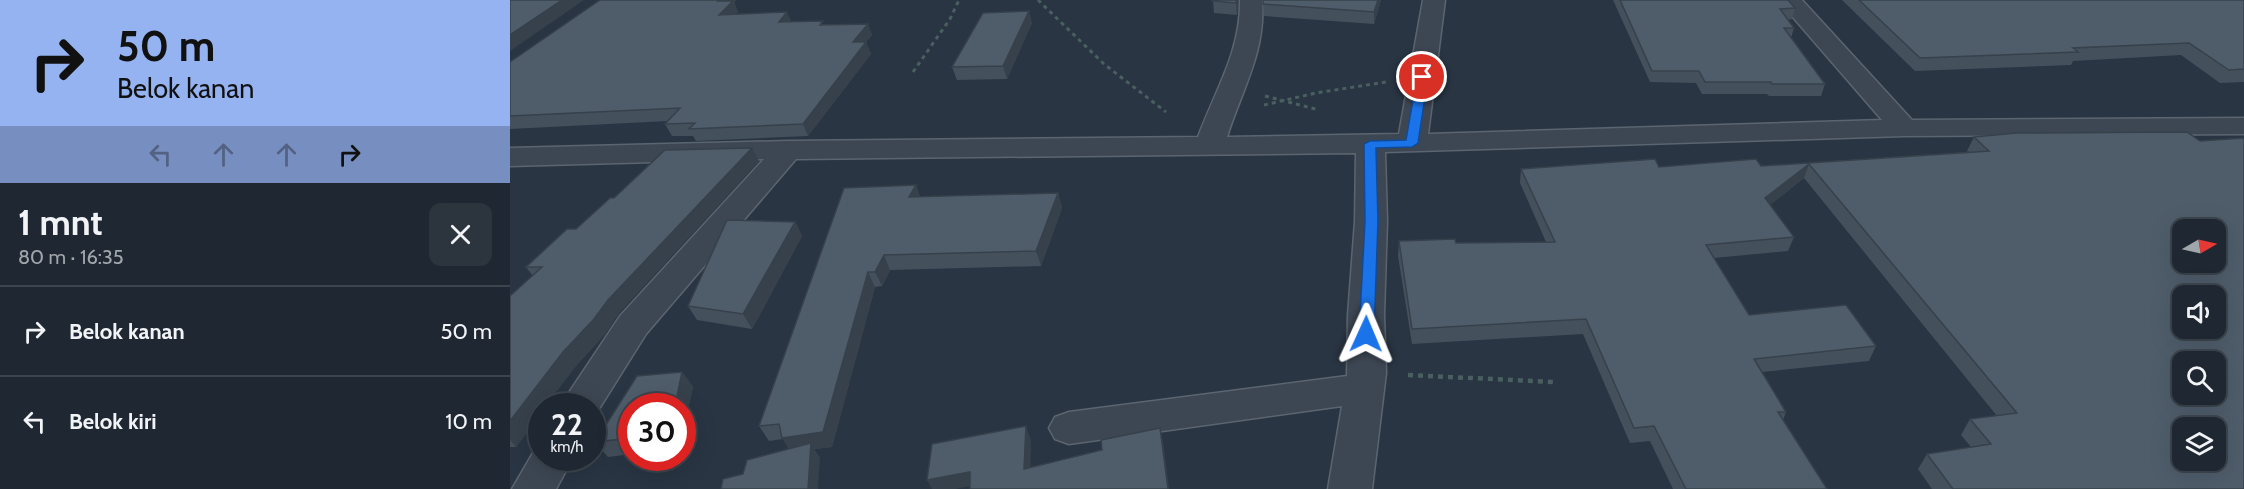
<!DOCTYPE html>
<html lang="id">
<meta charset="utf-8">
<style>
:root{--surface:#1f2832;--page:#2c343e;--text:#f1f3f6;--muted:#a1a6ac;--line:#3c444d}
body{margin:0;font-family:Cabin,sans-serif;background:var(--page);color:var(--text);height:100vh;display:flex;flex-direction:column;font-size:22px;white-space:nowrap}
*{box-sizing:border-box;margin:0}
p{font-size:20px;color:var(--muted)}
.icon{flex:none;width:33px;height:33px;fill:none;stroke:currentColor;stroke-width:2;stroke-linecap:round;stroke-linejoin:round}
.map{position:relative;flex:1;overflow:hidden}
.panel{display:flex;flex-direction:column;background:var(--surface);width:510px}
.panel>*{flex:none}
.banner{background:#95b2f1;color:#111;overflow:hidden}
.needle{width:39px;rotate:81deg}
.tools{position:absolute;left:1662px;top:219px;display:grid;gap:12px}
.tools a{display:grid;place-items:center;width:54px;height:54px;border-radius:12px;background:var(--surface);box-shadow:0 6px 24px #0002,0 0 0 2px var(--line);font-size:30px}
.speed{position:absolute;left:18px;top:393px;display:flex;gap:12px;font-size:30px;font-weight:700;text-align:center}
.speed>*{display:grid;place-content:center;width:78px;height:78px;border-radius:50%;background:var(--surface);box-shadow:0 6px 24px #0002,0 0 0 2px var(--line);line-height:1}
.speed small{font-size:15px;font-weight:400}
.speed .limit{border:9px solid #d22;background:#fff;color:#111}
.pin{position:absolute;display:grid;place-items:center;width:51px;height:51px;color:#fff;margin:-26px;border:3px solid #fff;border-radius:50%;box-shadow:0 2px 6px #0007}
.me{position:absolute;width:66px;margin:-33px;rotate:1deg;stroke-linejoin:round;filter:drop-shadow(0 0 4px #0008)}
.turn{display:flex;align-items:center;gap:21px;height:126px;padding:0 18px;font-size:27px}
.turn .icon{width:78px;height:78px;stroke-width:2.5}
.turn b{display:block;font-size:42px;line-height:51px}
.lanes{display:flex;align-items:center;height:57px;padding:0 18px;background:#0003;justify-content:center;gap:30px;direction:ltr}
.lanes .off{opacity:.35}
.round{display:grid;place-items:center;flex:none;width:63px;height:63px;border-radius:12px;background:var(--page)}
.head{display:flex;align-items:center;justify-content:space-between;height:102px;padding:0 18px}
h1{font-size:36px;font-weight:700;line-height:45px}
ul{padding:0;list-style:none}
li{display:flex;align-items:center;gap:18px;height:90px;padding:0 18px;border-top:2px solid var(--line)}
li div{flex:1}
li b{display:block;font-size:22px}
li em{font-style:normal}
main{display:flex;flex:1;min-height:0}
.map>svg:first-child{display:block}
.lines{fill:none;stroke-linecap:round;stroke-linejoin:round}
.minor-casing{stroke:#5b6570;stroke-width:3}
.path-far1{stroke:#495f60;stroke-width:3;stroke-dasharray:4 4;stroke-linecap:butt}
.path{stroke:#495f60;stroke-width:4.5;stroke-dasharray:5 5;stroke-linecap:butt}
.minor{fill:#3d4753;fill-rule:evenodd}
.wall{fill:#44505c}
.shaded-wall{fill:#37414b}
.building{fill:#4f5d6b;stroke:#37414b;stroke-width:1.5;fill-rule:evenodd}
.route{fill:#1a73e8;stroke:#114b97;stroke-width:1.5}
</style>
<main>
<section class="panel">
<div class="banner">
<div class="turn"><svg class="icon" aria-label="right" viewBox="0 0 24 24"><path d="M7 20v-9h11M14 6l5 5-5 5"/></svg><div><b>50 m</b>Belok kanan</div></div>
<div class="lanes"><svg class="icon off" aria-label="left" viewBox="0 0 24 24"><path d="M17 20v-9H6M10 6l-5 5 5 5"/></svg><svg class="icon off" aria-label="ahead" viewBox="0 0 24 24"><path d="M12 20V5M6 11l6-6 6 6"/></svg><svg class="icon off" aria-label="ahead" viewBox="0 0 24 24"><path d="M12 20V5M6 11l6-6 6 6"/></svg><svg class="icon" aria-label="right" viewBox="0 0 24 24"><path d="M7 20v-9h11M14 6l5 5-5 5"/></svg></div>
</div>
<div class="head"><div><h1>1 mnt</h1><p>80 m · 16:35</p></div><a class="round"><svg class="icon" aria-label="close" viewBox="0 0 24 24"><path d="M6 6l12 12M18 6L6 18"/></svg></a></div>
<ul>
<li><svg class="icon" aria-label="right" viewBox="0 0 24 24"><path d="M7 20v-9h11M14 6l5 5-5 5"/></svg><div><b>Belok kanan</b></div><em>50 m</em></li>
<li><svg class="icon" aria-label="left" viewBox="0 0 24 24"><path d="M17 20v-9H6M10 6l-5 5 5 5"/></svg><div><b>Belok kiri</b></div><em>10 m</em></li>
</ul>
</section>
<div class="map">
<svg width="1734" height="489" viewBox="0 0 1734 489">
<rect width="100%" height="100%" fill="#293543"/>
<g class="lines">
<defs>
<g id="minor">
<path d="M730,0H752C756,52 732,89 717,137L889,134L913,0H935L918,134L1372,120L1268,0H1292L1402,120L1734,118V134L1394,136L875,152L877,221L874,315L876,373L862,489H818L832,406L559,444L545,439L539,428L545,417L559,412L837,376L838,315L845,221L846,153L286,159L136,334L84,417L82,406H50L110,316L254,159L0,166V148L278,141L688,137C705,91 731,51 730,0Z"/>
<path d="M32,444V458H63L46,489H2L27,446Z"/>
</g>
</defs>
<use href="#minor" class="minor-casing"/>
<g class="path-far1">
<path d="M528,0L594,64L656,112"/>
<path d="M403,72L440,19L449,0"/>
<path d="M755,96L809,110"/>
<path d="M754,105L806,93L876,82"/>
</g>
<path class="path" d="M898,375L1044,382"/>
<use href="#minor" class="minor"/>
</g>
<g class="wall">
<path d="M90,0H226L224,2L228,12L226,14L281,22L314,24H358L362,35L356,42L361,54L298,136L186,141L183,136H162L155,124L158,121L0,129V62Z"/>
<path d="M703,0H728L727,15L704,13Z"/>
<path d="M753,0H871L864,24L754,16Z"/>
<path d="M1103,0H1278L1285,8L1282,19L1278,20L1284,28L1281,38L1315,84L1311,96H1259L1257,94H1192L1186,83L1140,82Z"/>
<path d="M1332,0H1734V82L1710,83L1671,55L1563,61L1561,65L1405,71Z"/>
<path d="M522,23L497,79L447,80L442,67Z"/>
<path d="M1506,133L1734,489H1422L1408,469L1417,454L1461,447L1451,435L1460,419L1487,416L1294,178L1260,205L1284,237L1278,251L1204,258L1239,315L1366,346L1359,361L1252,372L1276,412L1273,420L1317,489H1163L1140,441L1120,443L1073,334L902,344L888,256L889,241L946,243L1036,242L1010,183L1011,169L1251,166L1459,152L1457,151L1464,137Z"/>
<path d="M249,161L108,314L95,334L65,367L35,406H32V412L6,447H0V296L23,276L16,267L66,229L104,198Z"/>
<path d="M406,185L410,197L548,193L552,208L531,266L380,270L372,286L365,287L322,447L304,449L310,458L233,474L279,449L273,439L259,441L249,426Z"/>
<path d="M285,222L292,236L242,329L187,320L178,306Z"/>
<path d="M172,372L183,387L172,437V406H122V454L98,457L85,442L127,376Z"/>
</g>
<g class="shaded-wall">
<path d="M52,0H74L0,51V35Z"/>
<path d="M209,0H226L224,2L228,12L215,26L209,15L208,1Z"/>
<path d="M726,0H728L727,15L726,3Z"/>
<path d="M868,0H871L864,24V12Z"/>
<path d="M519,11L522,23L497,79L493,66Z"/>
<path d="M277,12L282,23L269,22Z"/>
<path d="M358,24L362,35L356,42L361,54L298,136L293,124L343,42Z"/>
<path d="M242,148L249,161L108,314L95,334L65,367L35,406H32V412L6,447L0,440V421L53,352L98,300Z"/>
<path d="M1299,164L1294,178L1250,213L1255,198Z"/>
<path d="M406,185L411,199L399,197Z"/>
<path d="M548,193L552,208L531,266L526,251Z"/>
<path d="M285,222L292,236L242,329L233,314Z"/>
<path d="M374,255L380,270L372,286L365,272Z"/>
<path d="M358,272L365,287L322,447L304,449L310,458L308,489H298L281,453L272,438Z"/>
<path d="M172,372L183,387L172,437V406H165Z"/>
<path d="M516,426L521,440L520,482L514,469Z"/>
<path d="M650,428L653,441L659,489H658Z"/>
<path d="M460,472L466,485L445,489H422L417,480Z"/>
</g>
<g class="building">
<path d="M0,0H52L0,35Z"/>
<path d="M90,0H209L208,1H223L209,15L277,12L269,22L313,21L310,25L358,24L343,42H356L293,124L179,129L185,123L155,124L170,108L0,116V62Z"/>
<path d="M703,0H726V3L702,1Z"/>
<path d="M753,0H868L864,12L753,4Z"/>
<path d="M1110,0H1278L1285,8L1270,9L1284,28H1274L1315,84H1262L1261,82H1195L1189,71H1142Z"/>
<path d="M1349,0H1734V69L1719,70L1679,43L1563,48L1568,52L1410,58Z"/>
<path d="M519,11L493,66L442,67L473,13Z"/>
<path d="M1677,132L1690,141L1734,138V489H1443L1417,454L1481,444L1460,419L1507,413L1299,164L1255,198L1284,237L1196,245L1239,315L1336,305L1366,346L1244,359L1276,412H1268L1317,489H1176L1144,426L1124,428L1076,319L902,329L889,241L945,239L946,243L1045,242L1011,169L1145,159L1149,167L1246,159L1251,166L1479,151L1464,137L1506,133ZM1672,230H1706V262H1672ZM1672,296H1706V328H1672ZM1672,362H1706V394H1672ZM1672,428H1706V460H1672Z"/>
<path d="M242,148L98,300L84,319L53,352L0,421V296L32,267H16L57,229H66L100,198H104L155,150Z"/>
<path d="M406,185L399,197L548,193L526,251L374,255L365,272H358L313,432L272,438L269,424L249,426L334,188Z"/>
<path d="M217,220L285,222L233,314L178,306Z"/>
<path d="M172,372L165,406H122V438L85,442L127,376Z"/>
<path d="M516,426L514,469L592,450L591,440L650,428L658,489H460V472L417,480L422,444Z"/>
<path d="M301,443L298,489H211L213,479L233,474L237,460Z"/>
</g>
<path class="route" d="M912,74L918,77L908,143L902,147L866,148L868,221L864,334L862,338H851L849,334L855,221L854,144L860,141L896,140L907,77Z"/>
</svg>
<div class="tools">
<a><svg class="needle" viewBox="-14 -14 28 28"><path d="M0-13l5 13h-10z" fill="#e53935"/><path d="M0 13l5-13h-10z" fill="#a1a6ac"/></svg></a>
<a><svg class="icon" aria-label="sound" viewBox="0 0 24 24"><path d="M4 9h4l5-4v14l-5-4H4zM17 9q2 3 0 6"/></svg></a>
<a><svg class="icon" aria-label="search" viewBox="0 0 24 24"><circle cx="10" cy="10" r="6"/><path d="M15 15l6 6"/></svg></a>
<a><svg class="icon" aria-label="layers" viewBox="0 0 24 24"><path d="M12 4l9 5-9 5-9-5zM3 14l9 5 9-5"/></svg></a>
</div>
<div class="speed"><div>22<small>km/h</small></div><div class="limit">30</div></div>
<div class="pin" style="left:912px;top:77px;background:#d93025"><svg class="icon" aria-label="arrive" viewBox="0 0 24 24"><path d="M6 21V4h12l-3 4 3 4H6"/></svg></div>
<svg class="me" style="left:856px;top:334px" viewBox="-20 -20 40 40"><path d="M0-17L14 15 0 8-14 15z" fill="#1a73e8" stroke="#fff" stroke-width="4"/></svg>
</div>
</main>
